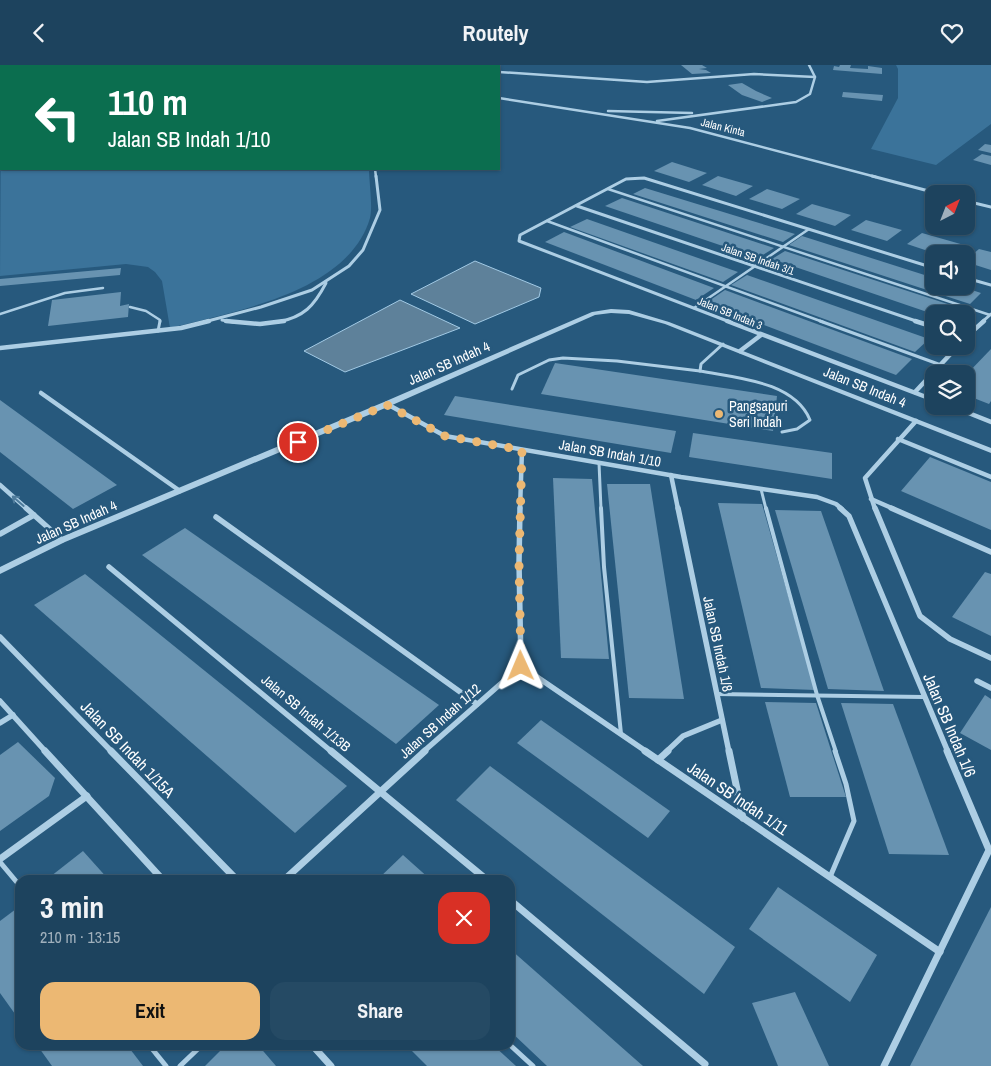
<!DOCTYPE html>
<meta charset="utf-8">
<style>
:root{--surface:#1d435e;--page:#254a64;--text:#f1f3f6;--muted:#a0b0bc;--line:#3b5c73;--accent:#ecb873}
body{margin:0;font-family:"Archivo Narrow",sans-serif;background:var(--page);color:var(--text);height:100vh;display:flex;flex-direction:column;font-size:19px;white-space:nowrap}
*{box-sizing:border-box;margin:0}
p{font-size:16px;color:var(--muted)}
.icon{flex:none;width:28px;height:28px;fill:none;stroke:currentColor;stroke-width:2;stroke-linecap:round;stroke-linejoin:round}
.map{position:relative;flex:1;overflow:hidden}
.drawer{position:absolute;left:15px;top:810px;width:500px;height:175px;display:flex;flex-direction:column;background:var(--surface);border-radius:15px;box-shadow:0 1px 4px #0004,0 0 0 1px var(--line)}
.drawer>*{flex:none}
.guide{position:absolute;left:0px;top:0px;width:500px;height:105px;box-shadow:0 1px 4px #0004,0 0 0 1px var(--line);background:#0b6e4f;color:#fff;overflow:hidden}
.needle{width:32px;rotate:42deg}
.controls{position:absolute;left:925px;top:120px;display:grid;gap:10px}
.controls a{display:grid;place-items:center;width:50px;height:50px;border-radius:10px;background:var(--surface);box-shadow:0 1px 4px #0004,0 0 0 1px var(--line);font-size:25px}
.pin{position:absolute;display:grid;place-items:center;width:42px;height:42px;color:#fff;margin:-21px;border:2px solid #fff;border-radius:50%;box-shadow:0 1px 5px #0007}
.me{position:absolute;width:55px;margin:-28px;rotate:359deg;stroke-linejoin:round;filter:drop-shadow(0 0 4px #0008)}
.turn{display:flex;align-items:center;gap:18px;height:105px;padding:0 25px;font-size:22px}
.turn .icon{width:65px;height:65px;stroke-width:2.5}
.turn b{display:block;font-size:35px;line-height:42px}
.round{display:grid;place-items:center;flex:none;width:52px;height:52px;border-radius:15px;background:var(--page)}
.overview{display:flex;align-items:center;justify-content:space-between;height:85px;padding:0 25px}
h1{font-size:30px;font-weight:700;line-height:38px}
.action{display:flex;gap:10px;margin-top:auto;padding:10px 25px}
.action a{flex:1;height:58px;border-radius:15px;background:var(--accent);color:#111;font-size:20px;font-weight:700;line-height:58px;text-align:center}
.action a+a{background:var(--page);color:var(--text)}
header{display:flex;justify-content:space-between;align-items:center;height:65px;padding:0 25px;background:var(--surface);font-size:22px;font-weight:700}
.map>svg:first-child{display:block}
.green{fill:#3b739a}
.water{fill:#5e819a;stroke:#a2cae5}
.building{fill:#6893b1}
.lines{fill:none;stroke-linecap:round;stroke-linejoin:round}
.service-far4{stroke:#adcee4;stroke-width:2}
.service-far3{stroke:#adcee4;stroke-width:2.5}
.service-far2{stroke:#adcee4;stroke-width:3}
.service-far1{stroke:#adcee4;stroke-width:4}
.service{stroke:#adcee4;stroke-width:5}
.minor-far4{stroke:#adcee4;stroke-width:2.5}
.minor-far3{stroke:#adcee4;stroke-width:3}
.minor-far2{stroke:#adcee4;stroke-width:4.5}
.minor-far1{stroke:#adcee4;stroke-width:5.5}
.minor{stroke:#adcee4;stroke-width:7}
.tertiary{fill:#adcee4;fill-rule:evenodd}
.oneway{stroke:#4f7c9c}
.route{stroke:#ecb873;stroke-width:9;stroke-dasharray:0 16.2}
.poi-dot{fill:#ecb873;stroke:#27597d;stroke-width:2}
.labels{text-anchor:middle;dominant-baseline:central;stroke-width:5;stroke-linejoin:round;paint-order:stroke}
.far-street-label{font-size:11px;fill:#fff;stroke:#27597d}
.street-label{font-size:14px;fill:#fff;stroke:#27597d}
.poi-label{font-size:14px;fill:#fff;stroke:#27597d;text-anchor:start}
.near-street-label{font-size:16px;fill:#fff;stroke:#27597d}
</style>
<header><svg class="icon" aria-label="back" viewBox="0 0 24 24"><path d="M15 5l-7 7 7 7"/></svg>Routely<svg class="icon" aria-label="heart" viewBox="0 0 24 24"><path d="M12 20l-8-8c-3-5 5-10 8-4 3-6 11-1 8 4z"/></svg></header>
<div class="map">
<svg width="991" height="1001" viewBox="0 0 991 1001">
<rect width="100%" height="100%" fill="#27597d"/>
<g class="green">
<path d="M33,0H312V1H32Z"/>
<path d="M896,0H991V59L936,100L871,84L898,33V4Z"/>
<path d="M1,37V104H369C369,117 373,141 370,153C348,228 234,246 170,263L162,216L155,207L148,202L126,199L0,211Z"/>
</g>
<g class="water">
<path d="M475,196L541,223L539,232L475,259L411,229Z"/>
<path d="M400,235L460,263L345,307L304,286Z"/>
</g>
<g class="building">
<path d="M681,0H702L707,3L699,4L706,5L711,8L692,9Z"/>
<path d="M840,0H851L850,3L868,4V1L882,3V9L833,5L834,1L839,2Z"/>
<path d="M742,18L756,26L772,33L762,37L742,30L728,20Z"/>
<path d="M843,27L883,30L882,36L842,32Z"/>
<path d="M985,79L991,80V88L978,85Z"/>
<path d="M982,89L991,91V100L973,95Z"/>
<path d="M672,97L707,108L689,117L654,106Z"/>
<path d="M718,111L753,121L736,131L702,120Z"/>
<path d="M645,123L795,169L783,177L633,129Z"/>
<path d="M767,124L800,134L782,144L749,134Z"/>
<path d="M622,133L774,183L758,193L605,141Z"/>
<path d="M812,139L851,150L835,161L796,149Z"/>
<path d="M587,154L738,207L723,217L570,162Z"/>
<path d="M866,155L902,165L887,176L851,165Z"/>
<path d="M564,167L714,223L696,235L545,177Z"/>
<path d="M922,168L964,180L953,189H937L907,179Z"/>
<path d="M802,171L934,213V221H960L981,228L970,239L789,180Z"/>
<path d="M979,184L991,187V205L966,197V195Z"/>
<path d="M785,186L963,244L958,249H933L772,194Z"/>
<path d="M121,203L120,210L0,221V214Z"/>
<path d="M747,210L929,274L915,287L731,220Z"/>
<path d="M725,225L912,294L896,310L706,238Z"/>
<path d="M121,227L120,241L129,239L128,252L48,261L52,235Z"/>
<path d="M991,284V336L989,339L966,330V310Z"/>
<path d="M555,298L777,331L773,366L541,329Z"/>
<path d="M455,331L676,366L671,388L444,350Z"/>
<path d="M0,335L117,420L73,444L0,387Z"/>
<path d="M693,368L832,388V414L689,392Z"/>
<path d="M930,392L991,417V465L901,426Z"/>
<path d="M553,413L592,414L609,594L561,593Z"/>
<path d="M607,419H650L684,634L629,633Z"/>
<path d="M718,438L762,439L815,625L761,623Z"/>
<path d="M775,445L821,446L884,626L828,624Z"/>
<path d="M185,463L439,640L396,679L142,490Z"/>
<path d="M985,507L991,509V571L952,552Z"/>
<path d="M85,509L347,721L295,768L34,540Z"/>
<path d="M985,630L991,634V685L960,668Z"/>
<path d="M765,637L816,638L846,732H790Z"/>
<path d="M841,638L893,639L949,790L889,789Z"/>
<path d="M541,655L670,746L648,773L517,678Z"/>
<path d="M18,677L55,713L49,731L0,766V690Z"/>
<path d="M490,701L735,882L704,929L456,735Z"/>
<path d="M83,786L109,815H46Z"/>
<path d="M403,790L431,815H377Z"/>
<path d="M778,822L877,890L850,937L749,864Z"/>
<path d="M20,841V956L0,928V856Z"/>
<path d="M991,842V1001H910Z"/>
<path d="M510,884L643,1001H547L510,966Z"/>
<path d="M795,927L829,1001H778L752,938Z"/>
<path d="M37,980H127L143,1001H52Z"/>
<path d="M226,980H258L276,1001H205Z"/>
<path d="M406,980H493L516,1001H427Z"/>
</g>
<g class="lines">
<g class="service-far4">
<path d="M91,0L93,1"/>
<path d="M41,1L46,0"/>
<path d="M148,1L156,0"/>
</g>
<g class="service-far3">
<path d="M608,124L990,250"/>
<path d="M547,156L823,257"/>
<path d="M130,242L146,246L160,255V257"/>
<path d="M694,243L809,164"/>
<path d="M0,249L65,228L103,223"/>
</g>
<g class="service-far2">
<path d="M820,256L941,300"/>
<path d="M158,266L160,256"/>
<path d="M723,279L701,299L700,306C736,313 794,316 810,355L797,364L782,367"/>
<path d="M512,324L518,310L549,295L563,293L617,296L700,306"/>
<path d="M599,398L601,444"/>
<path d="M761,424L766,444"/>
</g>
<g class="service-far1">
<path d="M601,443L604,502L621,669"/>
<path d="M766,443L817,630L836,687"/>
<path d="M717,629L923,632"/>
</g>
<g class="service">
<path d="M0,797L20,821"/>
<path d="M830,812L854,756L846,719L835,686"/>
<path d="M149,980L166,1001"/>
<path d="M510,980L533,1001"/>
<path d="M180,1001L202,980"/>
</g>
<g class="minor-far4">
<path d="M466,0L470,1"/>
<path d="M321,1L323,0"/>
<path d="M499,7L647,17L754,9L815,12"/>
<path d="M499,33L690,63L876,112"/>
<path d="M608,46L692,48"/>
<path d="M657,56L796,37L810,29L815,12L809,0"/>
<path d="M375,104L376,112"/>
</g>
<g class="minor-far3">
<path d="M872,111L940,129"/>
<path d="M966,136L991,142"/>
<path d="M577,141L919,257"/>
<path d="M966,213L991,220"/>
<path d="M222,255L233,257"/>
<path d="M204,257L261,242L312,225L349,201L363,185L380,145L376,111"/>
<path d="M278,257C304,252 314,241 326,218"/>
<path d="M730,257L519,176L520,170L626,114L644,113L934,203"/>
<path d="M982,257L991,249"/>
</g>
<g class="minor-far2">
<path d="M226,256L260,259L284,256"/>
<path d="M727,256L934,335"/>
<path d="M915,256L934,262"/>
<path d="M966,272L984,256"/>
<path d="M0,283L181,263L209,256"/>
<path d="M740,286L761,270"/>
<path d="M915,327L958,281"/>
<path d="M41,328L180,426"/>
<path d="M387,339L445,371L681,412L817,432L836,439L842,444"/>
<path d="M951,341L991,357"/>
<path d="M898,374L991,412"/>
<path d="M671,410L678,444"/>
<path d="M0,420L27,444"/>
<path d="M871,434L894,444"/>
<path d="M520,444L522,385"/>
<path d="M875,444L865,413L916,356"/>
</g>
<g class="minor-far1">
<path d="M26,443L62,475"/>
<path d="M678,443L729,687"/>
<path d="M840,443L849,451L948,687"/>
<path d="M875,443L920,551L950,574L991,593"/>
<path d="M891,443L991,487"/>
<path d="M216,452L477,639"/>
<path d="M0,469L34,450"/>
<path d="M109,502L332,687"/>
<path d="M0,572L112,687"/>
<path d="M521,601L647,687"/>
<path d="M977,616L991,623"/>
<path d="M0,636L46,687"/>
<path d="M0,658L13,650"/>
<path d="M423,687L521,601L519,498L520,443"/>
<path d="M666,687L683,671L722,655"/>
</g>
<g class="minor">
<path d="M45,686L163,815"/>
<path d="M111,686L237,815"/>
<path d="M331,686L487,815"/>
<path d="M645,686L940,887"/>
<path d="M729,686L743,753"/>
<path d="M658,695L668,686"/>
<path d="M0,794L87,731"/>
<path d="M284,815L425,686"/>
<path d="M510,835L705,999"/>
<path d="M312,980L331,1001"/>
<path d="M884,1001L989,785L947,686"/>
</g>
<path class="tertiary" d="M611,244L629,245L669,257L991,383V388L665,259L629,249L611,248L595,250L390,341L65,477L0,509V502L59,473L384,337L592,247Z"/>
</g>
<defs><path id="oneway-shaft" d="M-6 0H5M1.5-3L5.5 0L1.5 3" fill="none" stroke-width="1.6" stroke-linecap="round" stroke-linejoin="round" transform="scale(1.25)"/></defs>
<use class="oneway" href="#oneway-shaft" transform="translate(18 436) rotate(-139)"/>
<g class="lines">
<path class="route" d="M298,377L387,340L445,371L522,385L519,498L521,601"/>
</g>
<circle class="poi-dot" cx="719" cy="349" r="5"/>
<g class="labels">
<g class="far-street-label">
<text transform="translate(723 62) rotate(14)">Jalan Kinta</text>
<text transform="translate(758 194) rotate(19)">Jalan SB Indah 3/1</text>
<text transform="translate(730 248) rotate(22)">Jalan SB Indah 3</text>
</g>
<g class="street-label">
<text transform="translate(449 298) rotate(-24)">Jalan SB Indah 4</text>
<text transform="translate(865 322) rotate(22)">Jalan SB Indah 4</text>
<text transform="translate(610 388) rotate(10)">Jalan SB Indah 1/10</text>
<text transform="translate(76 457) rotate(-24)">Jalan SB Indah 4</text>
<text transform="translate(718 579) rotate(78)">Jalan SB Indah 1/8</text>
<text transform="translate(306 648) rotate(40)">Jalan SB Indah 1/13B</text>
<text transform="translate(440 656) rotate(-42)">Jalan SB Indah 1/12</text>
</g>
<g class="poi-label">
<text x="729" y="341">Pangsapuri<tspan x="729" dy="16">Seri Indah</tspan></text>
</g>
<g class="near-street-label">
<text transform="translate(950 660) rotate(67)">Jalan SB Indah 1/6</text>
<text transform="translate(128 684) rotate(46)">Jalan SB Indah 1/15A</text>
<text transform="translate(738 733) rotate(34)">Jalan SB Indah 1/11</text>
</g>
</g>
</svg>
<div class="controls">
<a><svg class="needle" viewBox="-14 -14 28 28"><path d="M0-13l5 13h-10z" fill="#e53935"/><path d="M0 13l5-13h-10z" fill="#a0b0bc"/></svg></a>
<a><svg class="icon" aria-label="sound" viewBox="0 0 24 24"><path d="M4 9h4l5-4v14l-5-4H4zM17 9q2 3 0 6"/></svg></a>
<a><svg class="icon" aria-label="search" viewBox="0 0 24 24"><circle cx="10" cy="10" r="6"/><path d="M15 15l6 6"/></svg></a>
<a><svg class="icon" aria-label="layers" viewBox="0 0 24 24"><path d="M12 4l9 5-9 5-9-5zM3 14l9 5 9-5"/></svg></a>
</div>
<div class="pin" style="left:298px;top:377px;background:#d93025"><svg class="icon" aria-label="arrive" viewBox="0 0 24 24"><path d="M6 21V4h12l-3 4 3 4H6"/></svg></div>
<svg class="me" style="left:521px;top:601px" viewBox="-20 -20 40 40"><path d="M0-17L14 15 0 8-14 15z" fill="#ecb873" stroke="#fff" stroke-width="4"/></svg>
<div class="guide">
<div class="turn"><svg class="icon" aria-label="left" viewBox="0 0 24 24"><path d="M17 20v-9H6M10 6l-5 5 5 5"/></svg><div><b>110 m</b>Jalan SB Indah 1/10</div></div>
</div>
<section class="drawer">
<div class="overview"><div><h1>3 min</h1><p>210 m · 13:15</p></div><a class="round" style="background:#d93025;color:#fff"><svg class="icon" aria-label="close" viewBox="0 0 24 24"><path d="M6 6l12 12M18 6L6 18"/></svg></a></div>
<div class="action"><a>Exit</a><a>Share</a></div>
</section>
</div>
